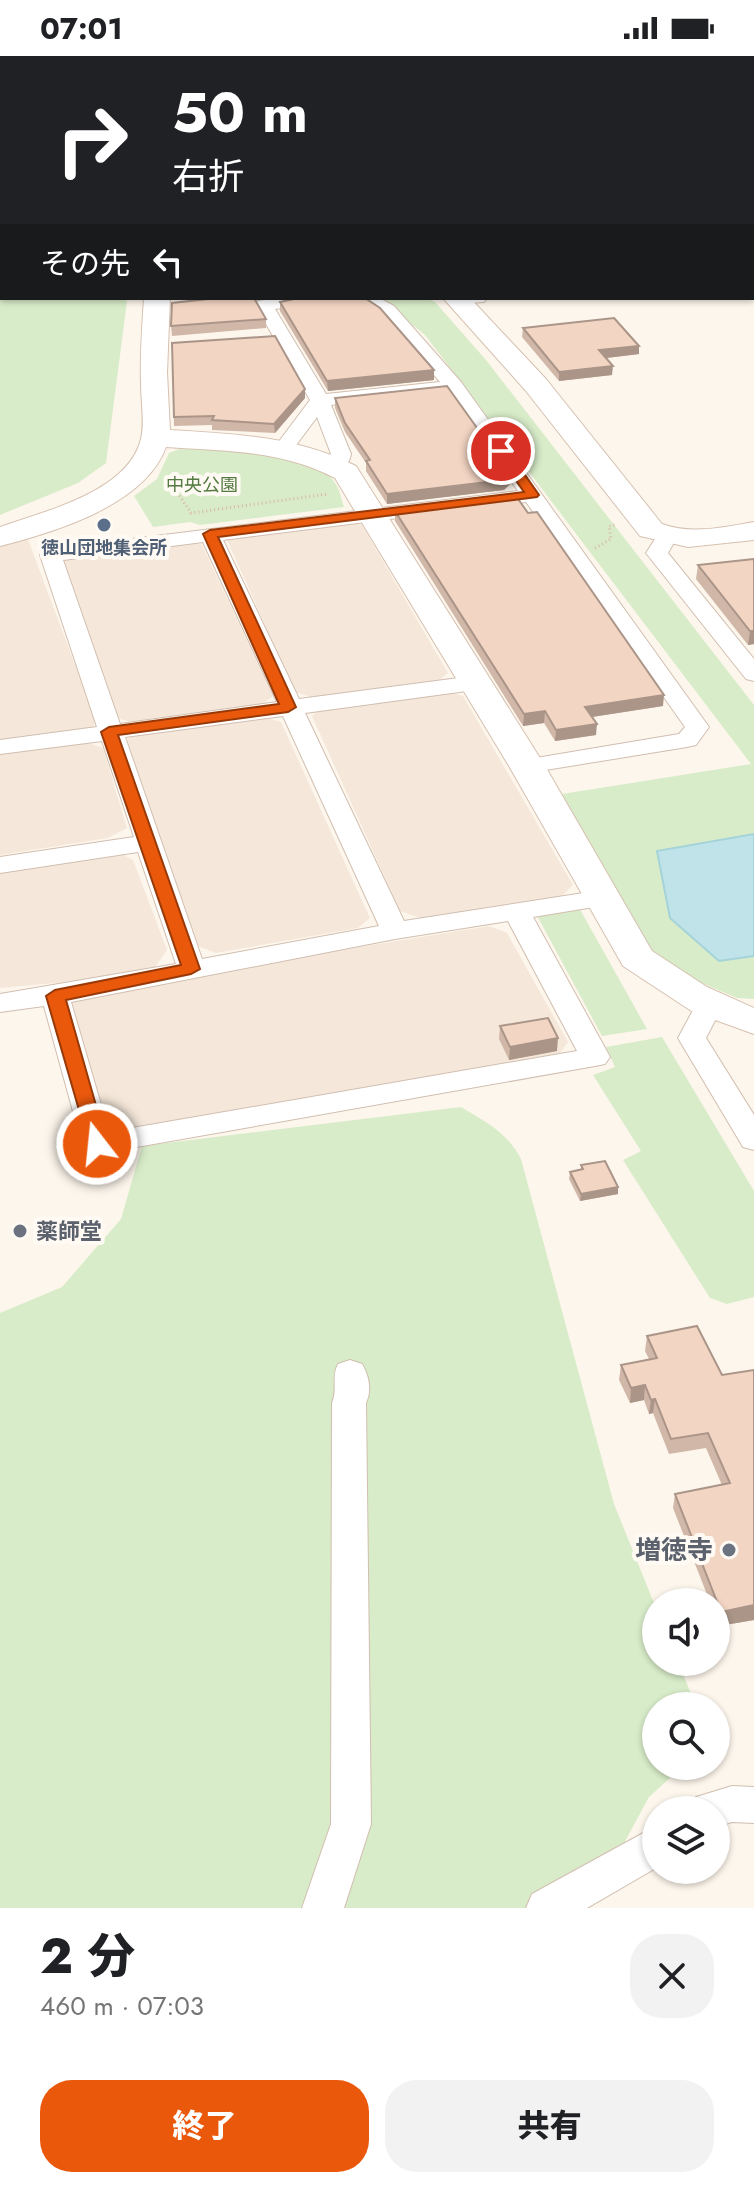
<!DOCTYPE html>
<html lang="ja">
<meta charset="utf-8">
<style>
:root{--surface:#fff;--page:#f2f2f2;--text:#202124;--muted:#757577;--accent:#ea580c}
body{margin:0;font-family:Jost,"Noto Sans JP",sans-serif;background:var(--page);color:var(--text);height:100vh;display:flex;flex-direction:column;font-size:30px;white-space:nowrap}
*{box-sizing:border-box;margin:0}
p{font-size:26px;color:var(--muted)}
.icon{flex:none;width:44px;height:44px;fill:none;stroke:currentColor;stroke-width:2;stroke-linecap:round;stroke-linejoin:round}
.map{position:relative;height:1852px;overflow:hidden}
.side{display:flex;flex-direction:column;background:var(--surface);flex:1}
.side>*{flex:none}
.hud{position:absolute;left:0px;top:0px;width:754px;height:244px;box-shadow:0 2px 6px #0004;background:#202124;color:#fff;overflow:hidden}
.tools{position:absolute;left:642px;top:1532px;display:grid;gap:16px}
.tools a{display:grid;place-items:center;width:88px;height:88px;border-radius:50%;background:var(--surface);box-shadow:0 2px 6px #0004;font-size:40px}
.pin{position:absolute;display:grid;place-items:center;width:68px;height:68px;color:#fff;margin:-34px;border:4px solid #fff;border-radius:50%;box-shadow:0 2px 8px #0007}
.me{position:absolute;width:88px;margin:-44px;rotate:344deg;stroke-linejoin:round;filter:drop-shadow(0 0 6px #0008)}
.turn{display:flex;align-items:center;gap:28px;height:168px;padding:0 40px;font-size:36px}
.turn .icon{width:104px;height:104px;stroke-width:2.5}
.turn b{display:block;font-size:56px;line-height:68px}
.then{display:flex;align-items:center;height:76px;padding:0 40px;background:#0003;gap:16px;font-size:30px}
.round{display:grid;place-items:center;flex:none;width:84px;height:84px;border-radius:32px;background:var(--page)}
.overview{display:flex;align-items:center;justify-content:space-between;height:136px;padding:0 40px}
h1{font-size:48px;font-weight:800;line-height:60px}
.cta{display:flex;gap:16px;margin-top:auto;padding:16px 40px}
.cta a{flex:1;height:92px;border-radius:32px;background:var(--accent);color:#fff;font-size:32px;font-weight:800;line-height:92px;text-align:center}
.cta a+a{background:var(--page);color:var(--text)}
.status{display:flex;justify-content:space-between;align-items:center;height:56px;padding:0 40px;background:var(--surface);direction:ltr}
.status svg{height:22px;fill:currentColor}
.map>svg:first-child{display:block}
.residential{fill:#f5e8da}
.green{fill:#d8ecc9}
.water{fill:#bfe3e8;stroke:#a5d3da;stroke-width:2}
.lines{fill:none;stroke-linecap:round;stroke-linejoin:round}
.lane-casing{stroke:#d1beb0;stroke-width:2}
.street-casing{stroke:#d1beb0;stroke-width:2}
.secondary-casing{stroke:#d6c0b0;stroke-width:2}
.path{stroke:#d9b8a5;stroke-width:3;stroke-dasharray:1 3;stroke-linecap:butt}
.lane{fill:#fff;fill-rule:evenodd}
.street{fill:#fff;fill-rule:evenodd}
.secondary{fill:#fff;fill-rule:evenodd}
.wall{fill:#d1b7a8}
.shaded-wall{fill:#aa9588}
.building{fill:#f3d5c3;stroke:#aa9588;stroke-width:2}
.route{fill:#ea580c;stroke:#983908;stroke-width:2}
.service-dot{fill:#5c6f8a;stroke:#fffaf3;stroke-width:3}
.worship-dot{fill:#6b7280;stroke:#fffaf3;stroke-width:3}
.labels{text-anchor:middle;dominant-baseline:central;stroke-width:8;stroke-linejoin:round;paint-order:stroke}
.far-park-label{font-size:18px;fill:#537a41;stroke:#fffaf3}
.far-service-label{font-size:18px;font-weight:bold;fill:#4e5e75;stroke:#fffaf3}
.worship-label{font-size:22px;font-weight:bold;fill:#5b616d;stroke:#fffaf3;text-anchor:start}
.near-worship-label{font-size:26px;font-weight:bold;fill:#5b616d;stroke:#fffaf3;text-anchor:end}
</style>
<div class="status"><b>07:01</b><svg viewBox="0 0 49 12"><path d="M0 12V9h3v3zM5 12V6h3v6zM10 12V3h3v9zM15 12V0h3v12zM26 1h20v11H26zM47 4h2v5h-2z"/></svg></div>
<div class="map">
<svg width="754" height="1852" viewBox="0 0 754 1852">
<rect width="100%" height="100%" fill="#fdf6ec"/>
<g class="residential">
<path d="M348,466L362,469L448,617L438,625L317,643L295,636L227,484L232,481Z"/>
<path d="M26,478L96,665L92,673L0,685V488Z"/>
<path d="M188,485L202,489L273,640L261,649L136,668L115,661L63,504L69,501Z"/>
<path d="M446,635L463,640L573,829L562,840L426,864L400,855L312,660L317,655Z"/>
<path d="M264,661L281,666L370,862L358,872L216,897L192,888L125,686L131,681Z"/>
<path d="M86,686L103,692L127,772L108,782L0,799V698Z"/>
<path d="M118,796L133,804L167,894L155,911L77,925L0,932V815Z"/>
<path d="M489,870L507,877L568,986L557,1001L110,1079L70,945L311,899Z"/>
</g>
<g class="green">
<path d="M0,238L2,242H121L127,245L106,407L78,427L0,459Z"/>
<path d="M379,242H427L435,246L486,304L754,649V943L737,942L695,924L641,889L562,738L751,708L425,279Z"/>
<path d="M190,389C227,393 314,392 335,427C340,433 341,443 344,451L200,469L190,466L153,471L134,440L157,423L169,397Z"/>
<path d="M578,850L647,973L602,980L535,856Z"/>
<path d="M662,981L754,1135V1241L727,1248L710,1242L623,1104L641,1095L593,1019L615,1011L606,991Z"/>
<path d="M461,1051C486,1066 508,1077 521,1103L614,1448L656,1552V1606H678L696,1650H656V1710H683L649,1741L589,1852H0V1257L62,1231L121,1163L142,1090Z"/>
</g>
<path class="water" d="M754,778V900L719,905L670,862L657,795Z"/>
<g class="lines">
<defs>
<rect id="lane" x="0" y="228" width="2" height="6"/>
<g id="street">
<path d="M8,0H23L7,2Z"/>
<path d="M554,0H569L570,2H555Z"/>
<rect x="752" y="39" width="2" height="8"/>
<path d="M752,169L754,170V181L752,180Z"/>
<rect x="752" y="207" width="2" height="10"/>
<path d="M276,242H323L314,247L275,253L326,338L440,326L382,258L357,242H379L394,250L461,326L709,671L696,689L687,691L527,717L518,715L515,710L518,705L679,678L685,671L526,446L223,484L299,643L474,620L482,622L486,627L482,632L474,634L305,657L404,865L603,834L612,836L616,842L612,848L533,861L610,1001L605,1008L595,1010L97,1098L86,1095L82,1088L44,950L0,956V938L176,908L138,796L0,817V801L134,781L102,685L0,698V684L97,671L40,499L51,493L518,435L449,336L331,349L351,398C349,411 339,415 327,412L324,408L331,398L317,361L291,396H277L274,392L310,344L255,249L258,245ZM203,486L277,646L120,668L63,504ZM283,660L379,870L202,903L125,681ZM508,865L577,995L109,1076L71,946L395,883Z"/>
<path d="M452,242H487L484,246L453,248Z"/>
<path d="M666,475L677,481L668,497L754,603V625L746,623L646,497L659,477Z"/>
<path d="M708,942L718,945L722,951L706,982L754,1059V1094L743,1091L678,982L698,945Z"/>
<path d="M350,1304L362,1308C369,1320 372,1334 366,1347L371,1768L344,1852H302L331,1768L332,1347C338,1333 331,1321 338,1308Z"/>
<path d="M732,1730L754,1731V1767L732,1766L716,1771V1754H690L696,1741Z"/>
<path d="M656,1770V1812L587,1852H526L532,1838Z"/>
</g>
<g id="secondary">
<rect x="0" y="42" width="2" height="12"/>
<path d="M144,242H170L167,317L170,374C235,378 297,380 356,410L545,710L652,895L707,931L754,952V978L693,956L623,910L509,710L335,422C282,394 225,395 166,391C145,449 55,476 0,490V471C45,455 128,436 141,383C145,366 141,346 141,328C140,300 142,271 144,242Z"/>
<path d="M443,242H470L546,323L662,468C691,479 724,471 754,466V484L688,491L640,480L526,335Z"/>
</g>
</defs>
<use href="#lane" class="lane-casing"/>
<use href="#street" class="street-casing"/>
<use href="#secondary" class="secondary-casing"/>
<g class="path">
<path d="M166,420L191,457L328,438"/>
<path d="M595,492L611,483L609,470L615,469"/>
</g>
<use href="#lane" class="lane"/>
<use href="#street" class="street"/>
<use href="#secondary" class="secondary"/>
</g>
<g class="wall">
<path d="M280,246L434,314V324L328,335L280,255Z"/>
<path d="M266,263V272L172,280L171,270Z"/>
<path d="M523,272L639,298L606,302L612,319L559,325L522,281Z"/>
<path d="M172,287L305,333V342L275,377L212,374V369L174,370Z"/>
<path d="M335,342L510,428L504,434L387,448L366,415V407L345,376L335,352Z"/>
<path d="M395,455L663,650L592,661L596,679L555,685L544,667L523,670L395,465Z"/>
<path d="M754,503V588L748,589L696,523L698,509Z"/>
<path d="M500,970L557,995L509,1004L499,983Z"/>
<path d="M581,1109L618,1138L580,1145L569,1123L570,1116L581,1114Z"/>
<path d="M647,1280L722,1319L754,1314V1564L719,1570L716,1562V1546H710L673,1452L675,1438L722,1429L706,1392L669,1398L653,1357L649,1358L644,1344L630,1347L619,1324L621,1309L649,1303L645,1295Z"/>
</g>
<g class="shaded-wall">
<path d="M639,290V298L598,303L599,294Z"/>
<path d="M613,310L612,319L559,325V316Z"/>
<path d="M434,314V324L328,335L327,325Z"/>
<path d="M305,333V342L275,377L274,368Z"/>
<path d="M510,418V428L504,434L387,448V438Z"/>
<path d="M750,575H754V588L748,589Z"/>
<path d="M664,639L663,650L585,662V651Z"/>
<path d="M545,655L544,667L523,670L524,658Z"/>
<path d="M597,668L596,679L555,685L556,674Z"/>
<path d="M558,982L557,995L509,1004L510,991Z"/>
<path d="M618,1131V1138L580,1145L581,1138Z"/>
<path d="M645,1329L644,1344L630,1347L631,1332Z"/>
<path d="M655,1343L653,1357L649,1358L651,1344Z"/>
<path d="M754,1549V1564L719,1570L721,1556Z"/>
</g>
<g class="building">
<path d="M79,0H491L493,2H269L268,1L252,2H81Z"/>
<path d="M217,242H254L266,263L171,270L172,247Z"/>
<path d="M299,242H365L380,252L434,314L327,325L280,246Z"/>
<path d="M614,262L639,290L599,294L613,310L559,316L523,272Z"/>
<path d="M275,280L305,333L274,368L212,364L214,360L174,361L172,287Z"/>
<path d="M447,330L510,418L504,424L387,438L366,405L370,404L345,367L335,342Z"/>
<path d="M516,440L528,457L537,456L664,639L585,651L597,668L556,674L545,655L524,658L395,455Z"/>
<path d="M754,503V575H750L698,509Z"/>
<path d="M548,962L558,982L510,991L500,970Z"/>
<path d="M605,1105L618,1131L581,1138L570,1116L583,1113L581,1109Z"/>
<path d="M697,1270L722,1319L754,1314V1549L721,1556L675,1438L730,1427L708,1377L671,1383L655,1343L651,1344L645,1329L631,1332L621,1309L657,1302L647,1280Z"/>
</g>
<path class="route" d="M497,392H506L539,439L537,441L218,481L296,651L288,656L118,679L200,913L191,918L66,944L107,1088L104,1092H90L46,940L55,934L181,909L101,676L109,671L279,648L203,478L210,474L524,436L495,395Z"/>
<circle class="service-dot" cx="104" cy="469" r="8"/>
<g class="worship-dot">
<circle cx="20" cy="1175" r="8"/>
<circle cx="729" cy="1494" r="8"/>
</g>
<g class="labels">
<g class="far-park-label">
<text x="202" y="429">中央公園</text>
</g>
<g class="far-service-label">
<text x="104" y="492">徳山団地集会所</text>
</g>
<g class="worship-label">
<text x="36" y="1175">薬師堂</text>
</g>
<g class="near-worship-label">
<text x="713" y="1494">増徳寺</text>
</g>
</g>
</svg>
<div class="tools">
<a><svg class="icon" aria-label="sound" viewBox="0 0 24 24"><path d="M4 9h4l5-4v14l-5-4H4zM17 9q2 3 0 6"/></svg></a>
<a><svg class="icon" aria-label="search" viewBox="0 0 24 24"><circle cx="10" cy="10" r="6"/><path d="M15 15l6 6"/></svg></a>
<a><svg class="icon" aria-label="layers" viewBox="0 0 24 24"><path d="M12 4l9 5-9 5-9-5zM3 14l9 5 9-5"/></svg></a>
</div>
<div class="pin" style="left:501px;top:395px;background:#d93025"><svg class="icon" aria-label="arrive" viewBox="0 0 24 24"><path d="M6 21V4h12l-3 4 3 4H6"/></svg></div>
<svg class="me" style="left:97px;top:1088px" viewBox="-20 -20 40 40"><circle r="17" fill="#ea580c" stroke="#fff" stroke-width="3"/><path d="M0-11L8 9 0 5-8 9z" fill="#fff"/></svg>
<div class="hud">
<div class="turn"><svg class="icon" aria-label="right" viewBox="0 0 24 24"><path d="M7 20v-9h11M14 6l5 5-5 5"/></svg><div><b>50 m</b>右折</div></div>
<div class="then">その先<svg class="icon" aria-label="left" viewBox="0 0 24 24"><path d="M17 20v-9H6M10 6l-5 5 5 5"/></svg></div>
</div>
</div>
<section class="side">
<div class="overview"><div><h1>2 分</h1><p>460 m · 07:03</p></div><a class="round"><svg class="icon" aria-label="close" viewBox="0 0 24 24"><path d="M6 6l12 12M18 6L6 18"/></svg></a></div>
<div class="cta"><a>終了</a><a>共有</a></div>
</section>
